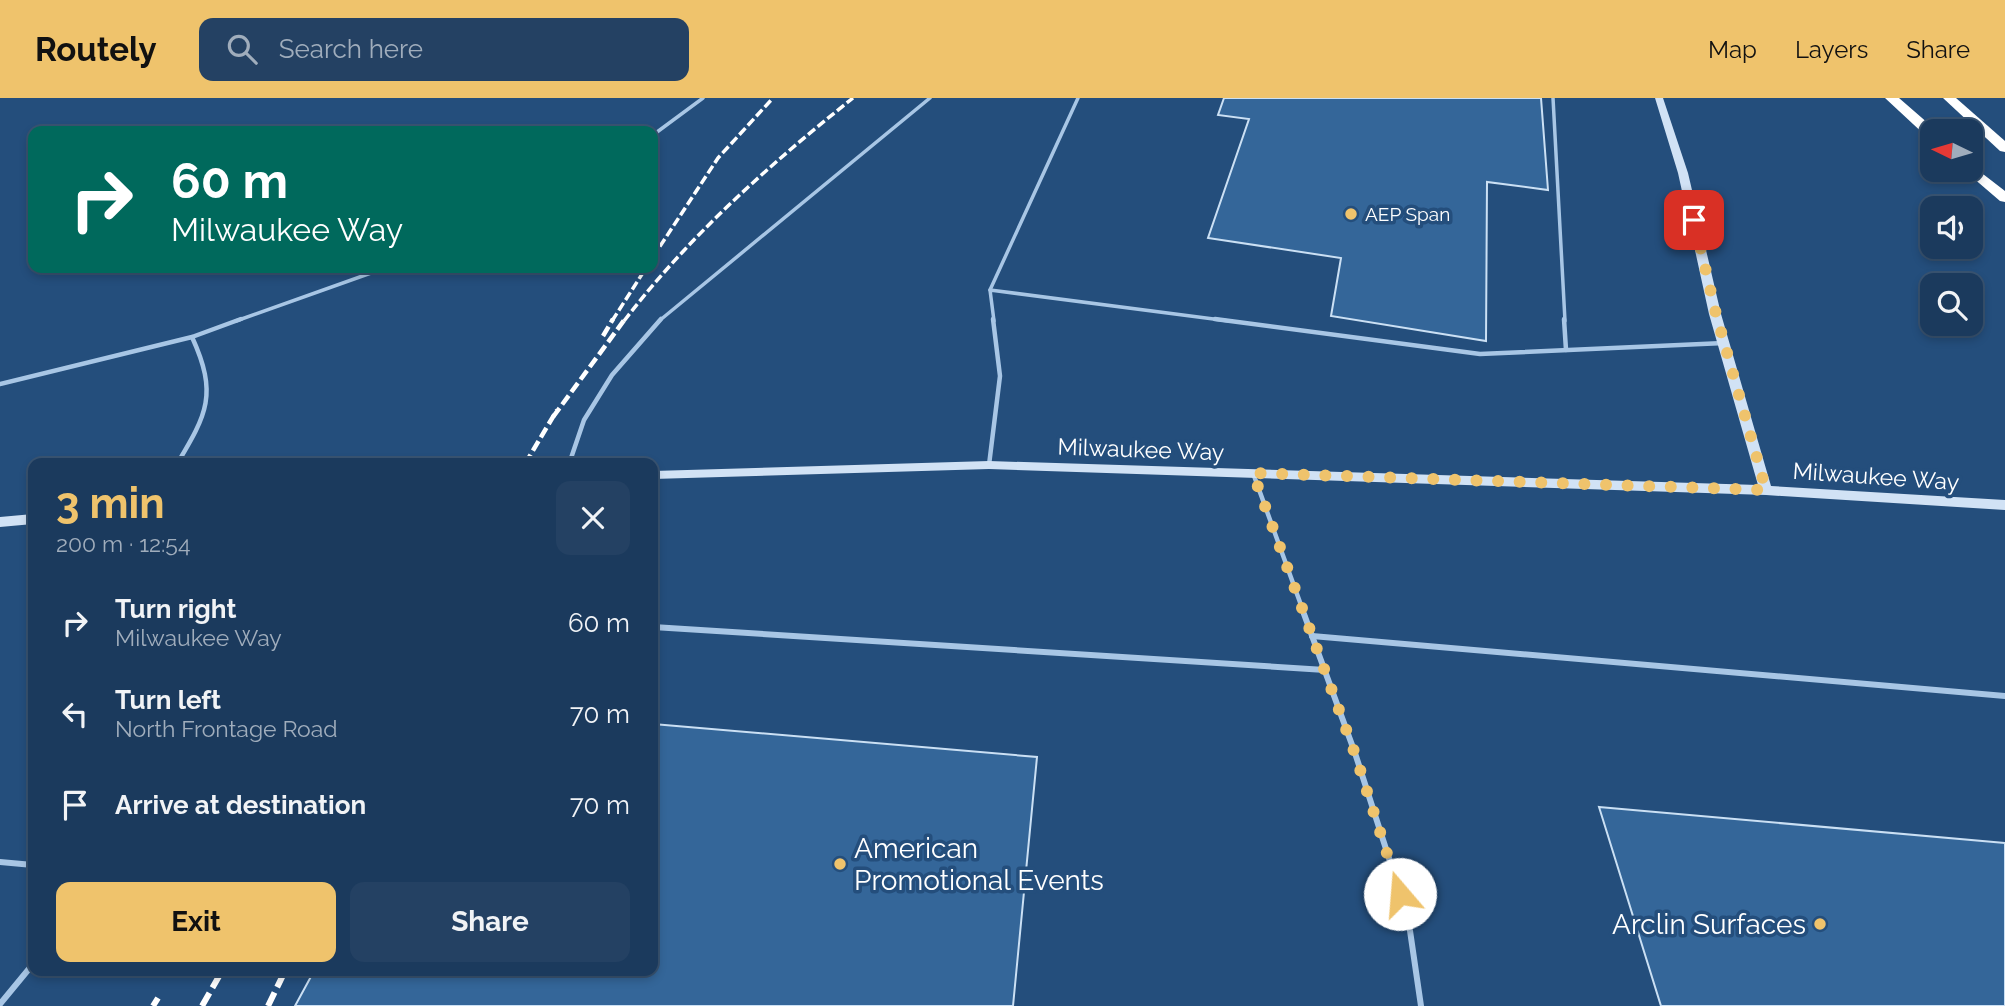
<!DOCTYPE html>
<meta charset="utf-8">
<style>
:root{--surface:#1b3a5d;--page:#244163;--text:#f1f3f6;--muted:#a0adbc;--line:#395472;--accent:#efc36c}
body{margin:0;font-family:Raleway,sans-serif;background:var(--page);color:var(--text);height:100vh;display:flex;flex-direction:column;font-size:26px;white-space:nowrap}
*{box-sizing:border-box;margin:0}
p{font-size:23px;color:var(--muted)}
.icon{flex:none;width:38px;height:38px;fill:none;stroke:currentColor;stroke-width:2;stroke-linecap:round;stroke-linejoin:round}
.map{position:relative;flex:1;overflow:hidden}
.details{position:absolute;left:28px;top:360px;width:630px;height:518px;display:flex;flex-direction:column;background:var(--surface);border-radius:14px;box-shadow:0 4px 10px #0003,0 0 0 2px var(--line)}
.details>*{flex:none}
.banner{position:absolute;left:28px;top:28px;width:630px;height:147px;border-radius:14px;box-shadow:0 4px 10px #0003,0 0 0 2px var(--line);background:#00695c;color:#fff;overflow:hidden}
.needle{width:46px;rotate:275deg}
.tools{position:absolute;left:1920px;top:21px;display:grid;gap:14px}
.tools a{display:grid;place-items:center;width:63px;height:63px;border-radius:14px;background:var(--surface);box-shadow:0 4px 10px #0003,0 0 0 2px var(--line);font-size:35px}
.pin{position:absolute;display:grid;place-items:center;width:60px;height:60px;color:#fff;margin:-30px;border-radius:14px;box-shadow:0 4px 10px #0006}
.me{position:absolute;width:77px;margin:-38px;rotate:342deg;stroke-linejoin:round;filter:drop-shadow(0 0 5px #0008)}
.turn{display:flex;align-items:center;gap:24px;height:147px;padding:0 28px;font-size:32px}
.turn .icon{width:91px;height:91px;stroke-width:2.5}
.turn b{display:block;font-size:49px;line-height:60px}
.round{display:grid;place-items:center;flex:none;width:74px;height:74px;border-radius:14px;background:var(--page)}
.headline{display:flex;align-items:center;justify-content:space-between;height:119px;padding:0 28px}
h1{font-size:42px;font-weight:700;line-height:52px;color:var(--accent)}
.primary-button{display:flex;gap:14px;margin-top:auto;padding:14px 28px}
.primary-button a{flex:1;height:80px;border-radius:14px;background:var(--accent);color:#111;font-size:28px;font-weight:700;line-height:80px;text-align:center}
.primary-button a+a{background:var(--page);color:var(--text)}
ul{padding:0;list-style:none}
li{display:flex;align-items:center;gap:21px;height:91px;padding:0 28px}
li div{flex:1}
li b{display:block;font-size:26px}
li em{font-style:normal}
header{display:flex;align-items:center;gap:42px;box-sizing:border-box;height:98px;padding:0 35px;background:var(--accent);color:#111}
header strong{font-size:33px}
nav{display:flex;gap:38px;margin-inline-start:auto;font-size:24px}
.search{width:490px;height:63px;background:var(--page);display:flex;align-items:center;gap:18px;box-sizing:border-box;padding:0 24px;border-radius:14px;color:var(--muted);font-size:26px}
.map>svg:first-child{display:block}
.building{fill:#346699;stroke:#cbe0f4;stroke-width:2}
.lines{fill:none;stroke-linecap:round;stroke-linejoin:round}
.lane-far2{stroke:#a8c6e5;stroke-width:3.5}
.lane-far1{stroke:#a8c6e5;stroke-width:4.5}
.lane{stroke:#a8c6e5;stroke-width:6}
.secondary{fill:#d1e2f5;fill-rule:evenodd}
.highway{fill:#fff;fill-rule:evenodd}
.rail-far2{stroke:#fff;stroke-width:3.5;stroke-dasharray:9 3.5;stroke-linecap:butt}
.rail-far1{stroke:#fff;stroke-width:4.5;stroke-dasharray:11 4.5;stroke-linecap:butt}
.rail{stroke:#fff;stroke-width:6;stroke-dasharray:15 6;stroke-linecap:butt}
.route{stroke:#efc36c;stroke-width:12;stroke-dasharray:0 21.6}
.poi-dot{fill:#efc36c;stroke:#244e7c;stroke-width:2.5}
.labels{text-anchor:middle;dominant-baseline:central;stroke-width:7;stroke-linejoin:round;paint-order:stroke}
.far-poi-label{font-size:19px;fill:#fff;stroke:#244e7c;text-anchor:start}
.street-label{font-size:23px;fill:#fff;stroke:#244e7c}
.near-poi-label{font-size:28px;fill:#fff;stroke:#244e7c;text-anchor:start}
</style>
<header>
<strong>Routely</strong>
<div class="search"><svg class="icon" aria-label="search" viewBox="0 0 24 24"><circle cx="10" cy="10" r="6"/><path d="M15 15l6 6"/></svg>Search here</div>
<nav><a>Map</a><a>Layers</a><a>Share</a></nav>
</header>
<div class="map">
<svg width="2005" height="908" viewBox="0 0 2005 908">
<rect width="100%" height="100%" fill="#244e7c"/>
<g class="building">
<path d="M1224,0H1541L1548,92L1487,84L1486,243L1331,218L1341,160L1208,140L1249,21L1218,17Z"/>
<path d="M653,626L1037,659L1013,908H295L314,873H653Z"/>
<path d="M1599,709L2005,745V908H1661Z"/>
</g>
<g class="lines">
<g class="lane-far2">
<path d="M1553,0L1565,223"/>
<path d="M653,37L703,0"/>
<path d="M990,192L1078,0"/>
<path d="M236,223L385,170"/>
<path d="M659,223L930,0"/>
<path d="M994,223L990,192L1229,223"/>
</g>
<g class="lane-far1">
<path d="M1215,221L1480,256L1724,245"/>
<path d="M1564,221L1566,252"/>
<path d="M0,286L192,239L241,221"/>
<path d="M177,366C207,316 218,296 192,239"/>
<path d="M569,366L584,322L612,277L661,221"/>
<path d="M989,367L1000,278L993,221"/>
<path d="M1253,375L1305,518"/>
</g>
<g class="lane">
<path d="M1304,516L1355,655L1408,819L1421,908"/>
<path d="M653,529L1325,572"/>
<path d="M1312,538L2005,598"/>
<path d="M0,764L33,767"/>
<path d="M0,906L33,866"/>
</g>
<g class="secondary">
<path d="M1655,0H1663L1688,75L1721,216L1771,388L2005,402V412L1766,397L989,371L653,381V373L989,363L1758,387L1709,216L1678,75Z"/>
<path d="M33,416V426L0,429V419Z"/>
</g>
<g class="highway">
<path d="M1885,0H1899L1937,33H1932V40L1927,39Z"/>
<path d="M1943,0H1956L2005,43V54L2000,53Z"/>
<path d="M1970,66L2005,93V104L2000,103L1965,73L1970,72Z"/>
</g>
<g class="rail-far2">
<path d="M653,159L718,60L773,0"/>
<path d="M612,223L646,170"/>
<path d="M624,223C689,138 769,67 853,0"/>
</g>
<g class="rail-far1">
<path d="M603,238L613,221"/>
<path d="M553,319L625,221"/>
<path d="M525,366L557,312"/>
</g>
<g class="rail">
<path d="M153,908L158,900"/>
<path d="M202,908L222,873"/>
<path d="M268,908L285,873"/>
</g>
</g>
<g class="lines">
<path class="route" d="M1400,796L1355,656L1253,375L1766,392L1716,216L1694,122"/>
</g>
<g class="poi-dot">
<circle cx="1351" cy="116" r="7"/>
<circle cx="840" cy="766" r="7"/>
<circle cx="1820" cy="826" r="7"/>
</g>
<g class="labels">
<g class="far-poi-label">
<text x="1365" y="116">AEP Span</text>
</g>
<g class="street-label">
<text transform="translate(1141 351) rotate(2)">Milwaukee Way</text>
<text transform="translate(1876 378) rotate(4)">Milwaukee Way</text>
</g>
<g class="near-poi-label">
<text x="854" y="750">American<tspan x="854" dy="32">Promotional Events</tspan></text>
<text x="1806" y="826" text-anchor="end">Arclin Surfaces</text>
</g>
</g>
</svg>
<div class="tools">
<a><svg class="needle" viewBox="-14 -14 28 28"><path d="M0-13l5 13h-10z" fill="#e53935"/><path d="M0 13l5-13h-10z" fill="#a0adbc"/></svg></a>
<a><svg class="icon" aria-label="sound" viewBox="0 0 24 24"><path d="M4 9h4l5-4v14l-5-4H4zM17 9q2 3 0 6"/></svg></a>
<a><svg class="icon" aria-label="search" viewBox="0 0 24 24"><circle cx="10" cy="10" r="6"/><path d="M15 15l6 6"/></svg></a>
</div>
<div class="pin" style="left:1694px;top:122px;background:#d93025"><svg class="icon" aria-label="arrive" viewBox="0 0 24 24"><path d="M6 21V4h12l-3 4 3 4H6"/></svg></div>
<svg class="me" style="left:1400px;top:796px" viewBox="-20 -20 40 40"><circle r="19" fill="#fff"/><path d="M0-13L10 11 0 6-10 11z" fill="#efc36c"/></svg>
<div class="banner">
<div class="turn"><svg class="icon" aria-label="right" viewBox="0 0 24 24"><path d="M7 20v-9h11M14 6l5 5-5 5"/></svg><div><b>60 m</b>Milwaukee Way</div></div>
</div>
<section class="details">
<div class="headline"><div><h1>3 min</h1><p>200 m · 12:54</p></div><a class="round"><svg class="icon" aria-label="close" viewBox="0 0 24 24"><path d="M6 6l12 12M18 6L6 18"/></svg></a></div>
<ul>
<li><svg class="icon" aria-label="right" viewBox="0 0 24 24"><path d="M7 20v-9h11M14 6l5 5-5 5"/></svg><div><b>Turn right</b><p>Milwaukee Way</p></div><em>60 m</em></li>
<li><svg class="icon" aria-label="left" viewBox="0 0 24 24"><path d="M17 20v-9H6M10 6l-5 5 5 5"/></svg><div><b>Turn left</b><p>North Frontage Road</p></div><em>70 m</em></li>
<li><svg class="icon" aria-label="arrive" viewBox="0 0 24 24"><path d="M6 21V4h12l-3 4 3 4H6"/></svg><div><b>Arrive at destination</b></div><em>70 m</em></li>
</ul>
<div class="primary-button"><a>Exit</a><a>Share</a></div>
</section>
</div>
